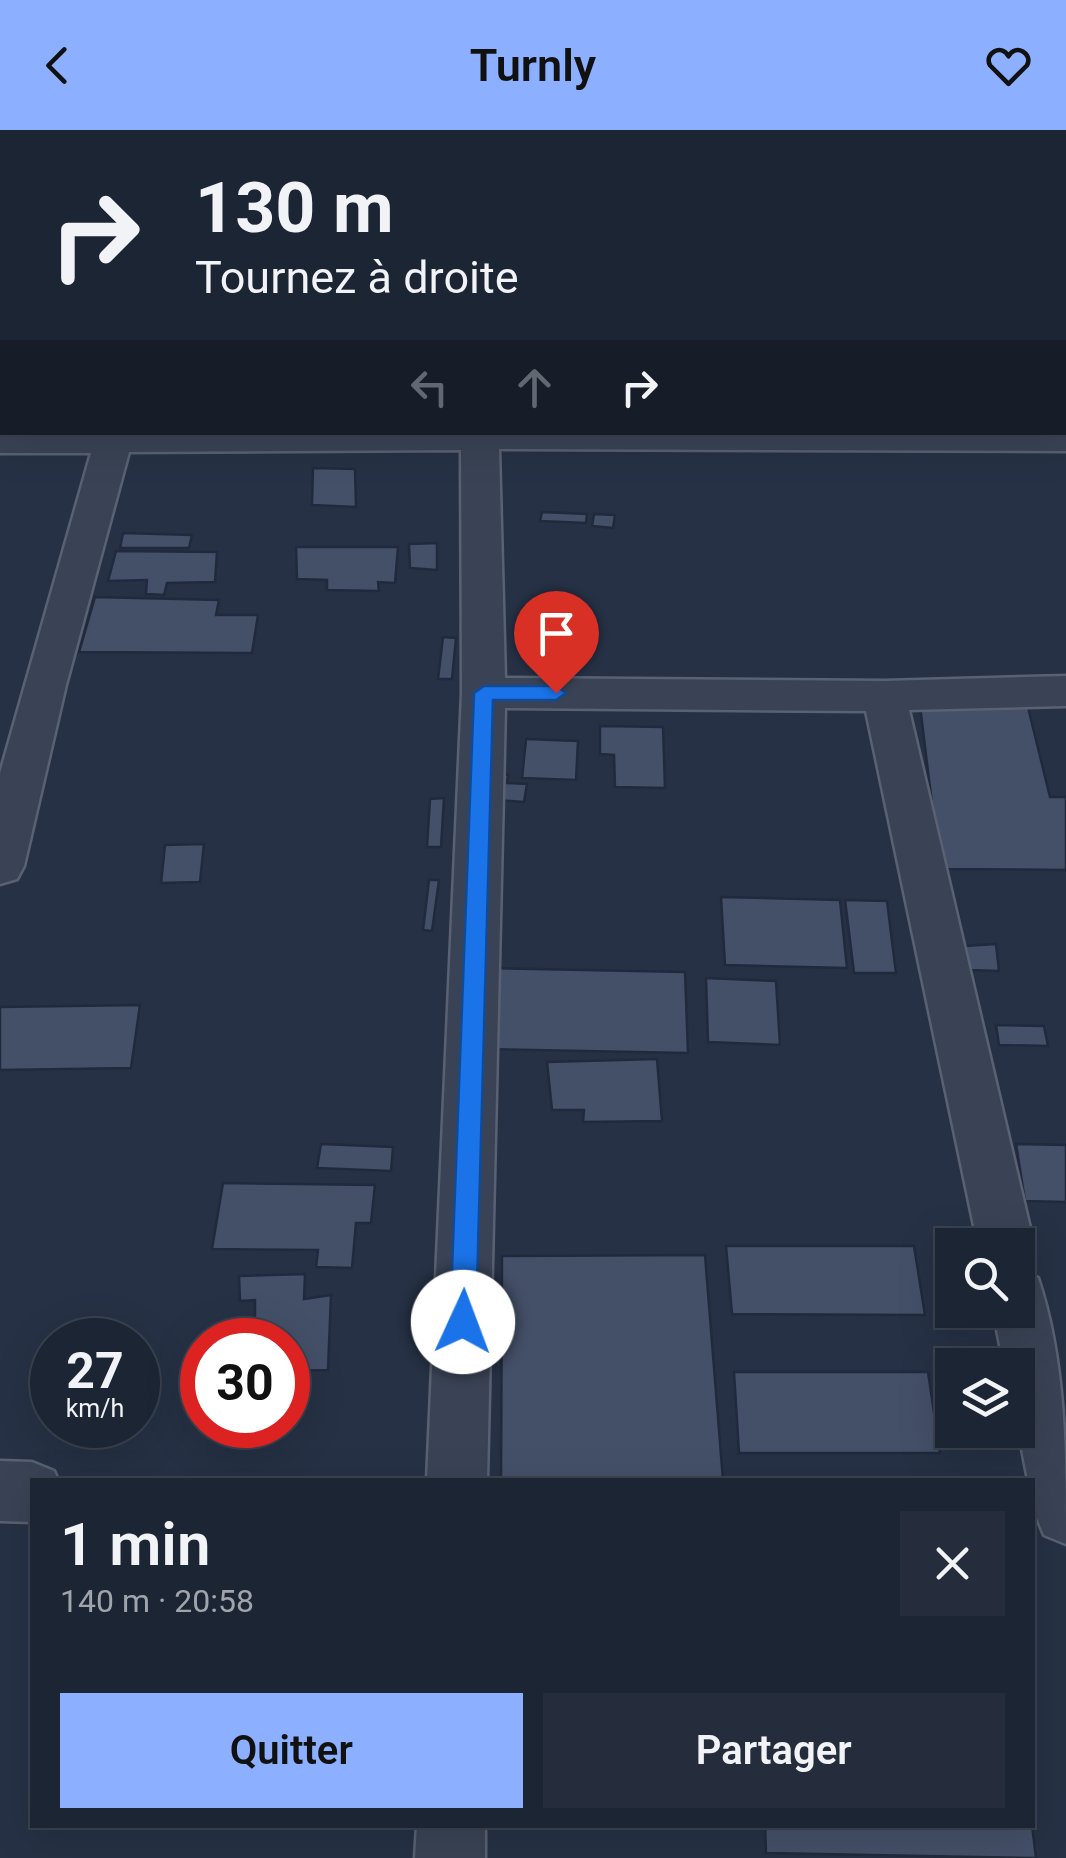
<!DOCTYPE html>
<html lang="fr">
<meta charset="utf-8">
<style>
:root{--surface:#1c2534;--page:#252d3c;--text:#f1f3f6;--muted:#a0a5ac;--line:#3a424f;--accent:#8cb0ff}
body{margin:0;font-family:Roboto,sans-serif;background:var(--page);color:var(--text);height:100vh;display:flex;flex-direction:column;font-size:38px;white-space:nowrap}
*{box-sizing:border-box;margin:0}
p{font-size:32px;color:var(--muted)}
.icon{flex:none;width:55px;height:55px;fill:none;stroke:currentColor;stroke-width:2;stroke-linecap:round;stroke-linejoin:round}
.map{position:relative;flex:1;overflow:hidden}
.side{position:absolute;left:30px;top:1348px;width:1005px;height:350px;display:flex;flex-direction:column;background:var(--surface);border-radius:0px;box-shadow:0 10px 40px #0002,0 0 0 2px var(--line)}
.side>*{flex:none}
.top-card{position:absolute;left:0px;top:0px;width:1068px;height:305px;box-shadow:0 10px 40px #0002,0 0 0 2px var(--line);background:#1c2534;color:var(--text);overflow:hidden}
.controls{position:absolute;left:935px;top:1098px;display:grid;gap:20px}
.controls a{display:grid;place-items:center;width:100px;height:100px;border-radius:0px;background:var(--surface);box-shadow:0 10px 40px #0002,0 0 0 2px var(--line);font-size:50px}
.speed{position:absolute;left:30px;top:1188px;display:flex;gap:20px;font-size:50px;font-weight:700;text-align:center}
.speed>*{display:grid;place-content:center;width:130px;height:130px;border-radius:50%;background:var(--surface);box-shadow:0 10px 40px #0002,0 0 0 2px var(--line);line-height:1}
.speed small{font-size:25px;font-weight:400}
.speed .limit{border:15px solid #d22;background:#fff;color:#111}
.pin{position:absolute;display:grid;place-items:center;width:85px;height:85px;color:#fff;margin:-102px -42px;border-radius:50% 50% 50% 0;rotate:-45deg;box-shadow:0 0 10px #0007}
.pin .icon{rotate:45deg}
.me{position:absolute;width:110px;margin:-55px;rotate:2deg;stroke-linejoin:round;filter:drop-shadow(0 0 8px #0008)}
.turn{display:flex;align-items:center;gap:35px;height:210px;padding:0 30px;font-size:45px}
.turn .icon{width:130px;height:130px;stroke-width:2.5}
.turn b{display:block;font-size:70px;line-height:85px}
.lanes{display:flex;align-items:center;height:95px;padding:0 30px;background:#0003;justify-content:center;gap:50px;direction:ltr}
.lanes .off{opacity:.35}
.round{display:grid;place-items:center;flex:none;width:105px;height:105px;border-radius:0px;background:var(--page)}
.headline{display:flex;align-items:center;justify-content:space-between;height:170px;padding:0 30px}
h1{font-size:60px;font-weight:600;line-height:75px}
.action{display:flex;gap:20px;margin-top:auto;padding:20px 30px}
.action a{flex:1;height:115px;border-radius:0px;background:var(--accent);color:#111;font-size:40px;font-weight:600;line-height:115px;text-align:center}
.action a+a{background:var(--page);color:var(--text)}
header{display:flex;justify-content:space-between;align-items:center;height:130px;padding:0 30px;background:var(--accent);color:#111;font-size:45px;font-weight:600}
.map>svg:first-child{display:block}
.building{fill:#445068;stroke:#212a3c;stroke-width:2.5}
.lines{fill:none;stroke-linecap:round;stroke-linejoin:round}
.minor-casing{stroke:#596172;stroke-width:5}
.minor{fill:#3a4355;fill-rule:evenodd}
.route{fill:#1a73e8;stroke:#114b97;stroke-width:2.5}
</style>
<header><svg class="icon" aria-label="back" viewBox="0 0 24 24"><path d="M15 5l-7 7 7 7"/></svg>Turnly<svg class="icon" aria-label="heart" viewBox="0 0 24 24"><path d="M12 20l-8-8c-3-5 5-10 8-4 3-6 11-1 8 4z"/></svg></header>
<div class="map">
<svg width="1066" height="1728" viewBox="0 0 1066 1728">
<rect width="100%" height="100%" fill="#263145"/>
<g class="building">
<path d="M313,338L355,339L356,377L312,375Z"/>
<path d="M542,382L587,384L586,393L540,391Z"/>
<path d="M594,384L615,385L613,398L592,396Z"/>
<path d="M123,403L192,405L189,418H120Z"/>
<path d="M437,413V440L410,438L409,414Z"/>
<path d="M296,417H398L395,453L378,452L379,461L327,460V450L297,449Z"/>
<path d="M116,421L217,422L215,452L167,453L164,465L146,464L147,450L108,451Z"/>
<path d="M95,467L219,470L216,485H258L252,523L79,522Z"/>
<path d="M443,507L456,508L452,549H438Z"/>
<path d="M919,568L1026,569L1050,667H1066V740L940,739Z"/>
<path d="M600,596L663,597L665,658L615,657L614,625L600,624Z"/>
<path d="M526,609L578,611L576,650L522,648Z"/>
<path d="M488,643L508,645L507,653L527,654L524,672L484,669Z"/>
<path d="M444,668L441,717H427L430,669Z"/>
<path d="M204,714L200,752L161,753L165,715Z"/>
<path d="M429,750H439L432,801L423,800Z"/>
<path d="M721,767L840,770L847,838L725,835Z"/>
<path d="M845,770L887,771L896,843H854Z"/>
<path d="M996,814L999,841L969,840L964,816Z"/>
<path d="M489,838L685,842L688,923L485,919Z"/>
<path d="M706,848L776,851L780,915L708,912Z"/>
<path d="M140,875L131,938L0,940V877Z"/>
<path d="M996,895L1044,896L1048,916L999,915Z"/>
<path d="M657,929L662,991L583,992L584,980H552L547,932Z"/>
<path d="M321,1014L393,1017L391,1041L317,1038Z"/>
<path d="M1016,1014L1066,1015V1072L1025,1071Z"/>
<path d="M223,1053L375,1055L371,1093H356L352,1138L316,1137L318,1120L212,1119Z"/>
<path d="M726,1116H914L925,1185L732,1184Z"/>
<path d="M705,1125L723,1350H501L502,1126Z"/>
<path d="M305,1144L304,1169L331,1165L328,1240L288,1241V1210H245L255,1209V1170L240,1171L239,1146Z"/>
<path d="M734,1242H928L940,1323H739Z"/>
<path d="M765,1695H1032L1036,1728L766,1723Z"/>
</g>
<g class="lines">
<defs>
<g id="minor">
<rect x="474" y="0" width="30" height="2"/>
<path d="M766,0H796L797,2H767Z"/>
<rect x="0" y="109" width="2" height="20"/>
<path d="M1066,299V321L499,319L505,548L884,551L1066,546V576L909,580L1034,1115L1026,1133L1018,1136V1115H978L866,581L505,578L487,1350H427L462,563L461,320L129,322L66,555L24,736L17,749L0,754V643L91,323H0V301L1065,302Z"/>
<path d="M1018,1140L1038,1148C1066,1231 1066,1325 1066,1414L1044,1405L1035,1383L1032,1350H1028L1018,1299V1235H1004L993,1180H1018Z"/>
<path d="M0,1331L32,1332L54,1341L58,1350H32V1392L0,1391Z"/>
<path d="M417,1695H485V1728H415Z"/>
</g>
</defs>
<use href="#minor" class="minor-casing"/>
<use href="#minor" class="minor"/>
</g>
<path class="route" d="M484,556H556L566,563L556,570H493L476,1192L472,1201L463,1205L454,1201L450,1192L474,563Z"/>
</svg>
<div class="controls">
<a><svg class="icon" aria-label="search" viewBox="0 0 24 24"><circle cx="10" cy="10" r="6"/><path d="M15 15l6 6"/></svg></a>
<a><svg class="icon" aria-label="layers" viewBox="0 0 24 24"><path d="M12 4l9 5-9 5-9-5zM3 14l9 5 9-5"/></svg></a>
</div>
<div class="speed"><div>27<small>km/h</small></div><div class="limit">30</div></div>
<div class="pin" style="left:556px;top:563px;background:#d93025"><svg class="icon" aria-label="arrive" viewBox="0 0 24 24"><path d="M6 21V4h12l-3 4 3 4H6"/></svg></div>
<svg class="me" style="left:463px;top:1192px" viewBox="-20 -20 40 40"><circle r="19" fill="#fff"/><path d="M0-13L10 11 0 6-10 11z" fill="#1a73e8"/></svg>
<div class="top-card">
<div class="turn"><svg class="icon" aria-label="right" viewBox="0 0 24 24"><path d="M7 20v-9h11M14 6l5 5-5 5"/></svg><div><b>130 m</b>Tournez à droite</div></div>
<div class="lanes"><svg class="icon off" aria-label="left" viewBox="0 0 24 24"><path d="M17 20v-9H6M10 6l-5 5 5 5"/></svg><svg class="icon off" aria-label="ahead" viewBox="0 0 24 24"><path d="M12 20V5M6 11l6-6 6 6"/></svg><svg class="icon" aria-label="right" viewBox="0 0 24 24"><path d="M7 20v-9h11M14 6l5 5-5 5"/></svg></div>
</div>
<section class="side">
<div class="headline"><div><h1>1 min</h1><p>140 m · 20:58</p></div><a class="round"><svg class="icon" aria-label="close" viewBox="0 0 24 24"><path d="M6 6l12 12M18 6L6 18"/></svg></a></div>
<div class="action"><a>Quitter</a><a>Partager</a></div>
</section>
</div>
